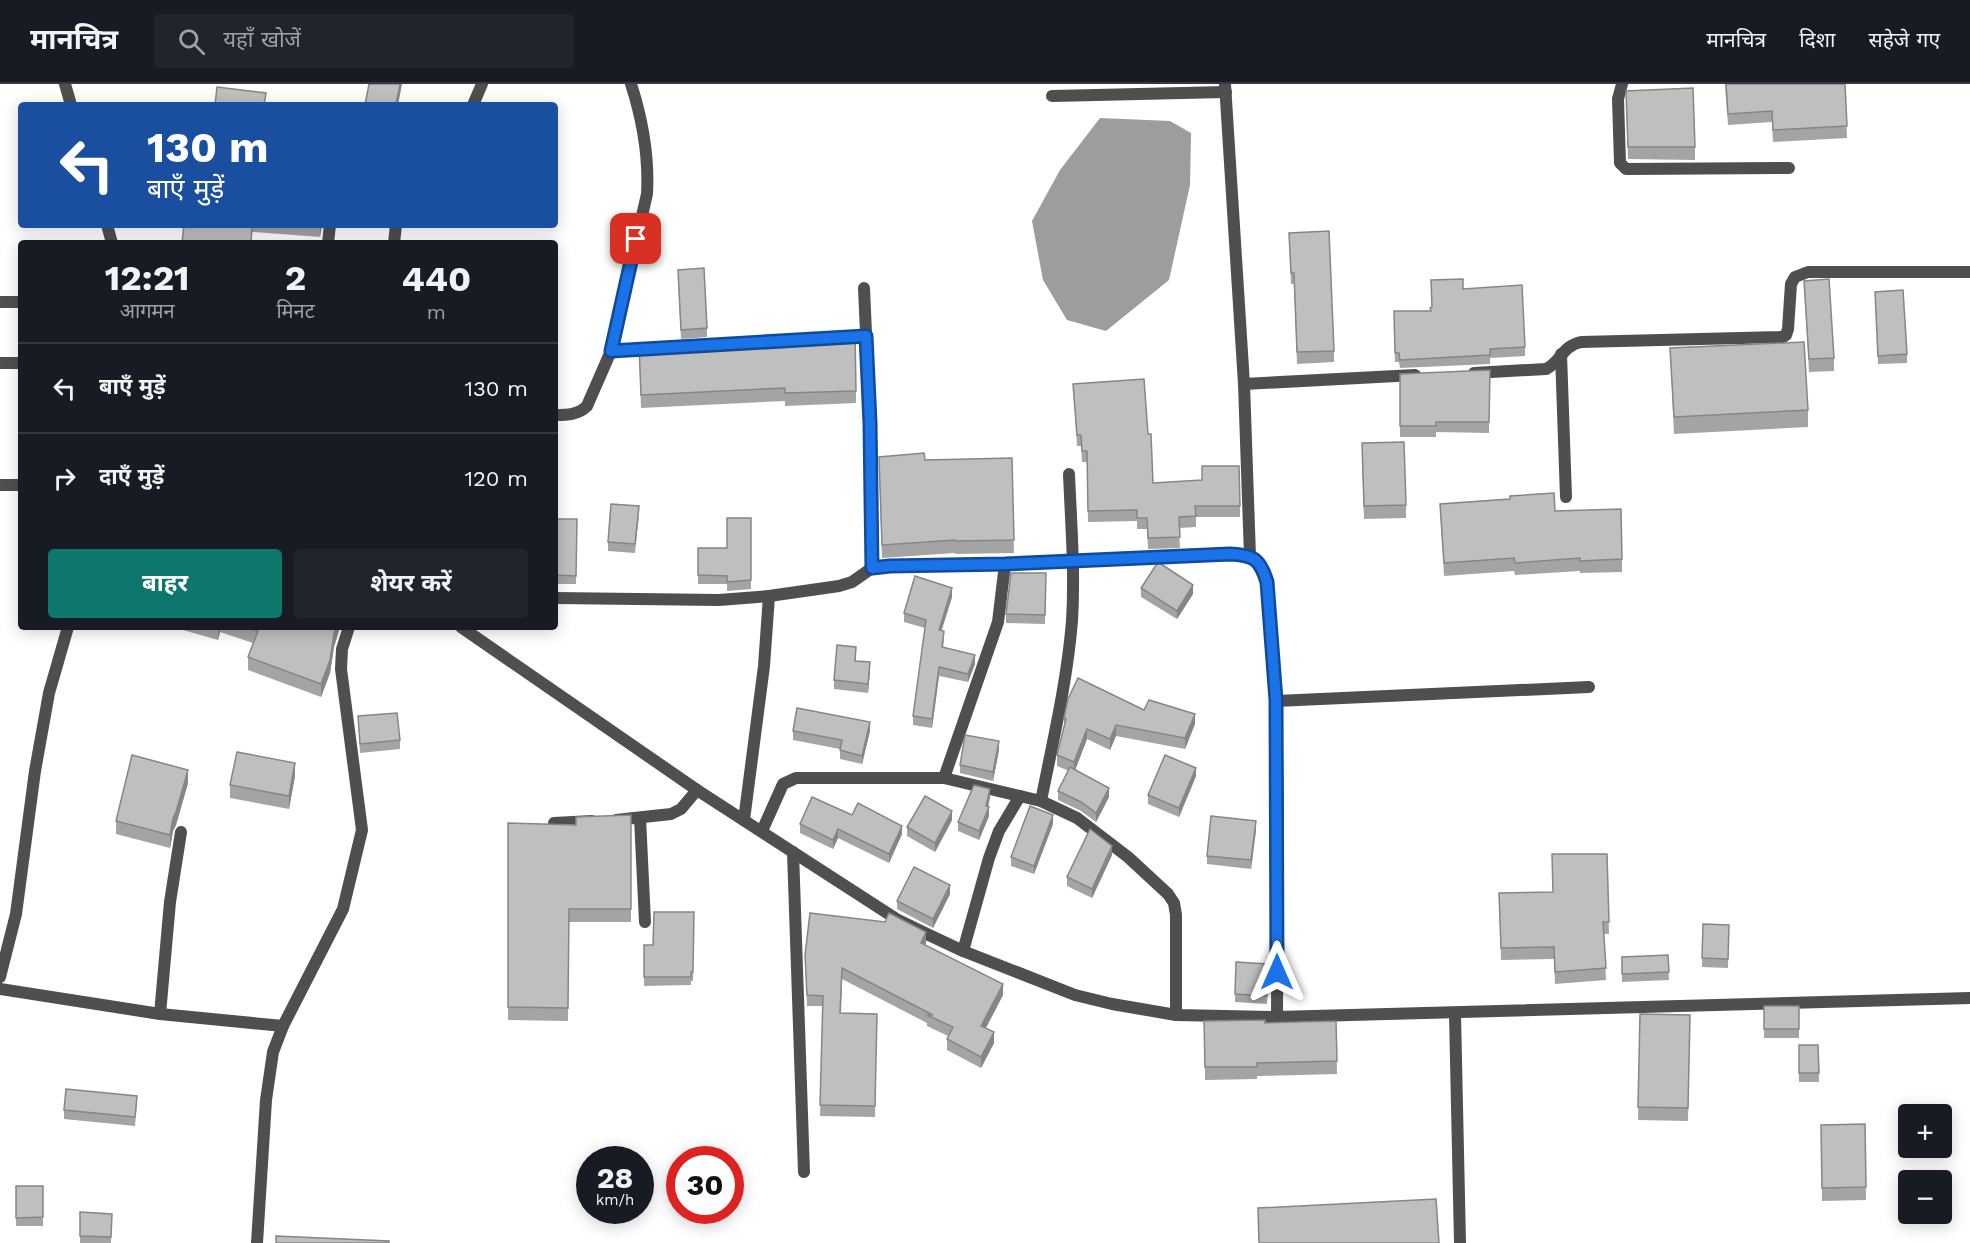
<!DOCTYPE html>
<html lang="hi">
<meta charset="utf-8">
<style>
:root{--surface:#171b24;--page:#20242c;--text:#f1f3f6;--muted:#9ea1a6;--line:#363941;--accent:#0f766e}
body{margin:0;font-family:"Work Sans","Noto Sans Devanagari",sans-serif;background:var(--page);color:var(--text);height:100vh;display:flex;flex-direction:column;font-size:22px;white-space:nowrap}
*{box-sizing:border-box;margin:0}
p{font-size:20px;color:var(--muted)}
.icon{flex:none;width:33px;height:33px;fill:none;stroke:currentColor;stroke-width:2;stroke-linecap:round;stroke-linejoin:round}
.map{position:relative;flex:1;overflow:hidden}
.details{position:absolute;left:18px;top:156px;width:540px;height:390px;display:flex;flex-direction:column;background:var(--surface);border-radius:6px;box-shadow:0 3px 15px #0003}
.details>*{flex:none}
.guide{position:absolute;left:18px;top:18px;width:540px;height:126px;border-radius:6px;box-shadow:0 3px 15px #0003;background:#1a4fa0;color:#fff;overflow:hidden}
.tools{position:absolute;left:1898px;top:1020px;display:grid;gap:12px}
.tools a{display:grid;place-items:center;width:54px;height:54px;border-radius:6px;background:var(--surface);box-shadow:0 3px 15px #0003;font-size:30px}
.speed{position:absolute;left:576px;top:1062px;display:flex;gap:12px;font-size:30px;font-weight:700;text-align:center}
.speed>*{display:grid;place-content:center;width:78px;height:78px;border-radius:50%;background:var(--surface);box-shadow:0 3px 15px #0003;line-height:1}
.speed small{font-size:15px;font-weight:400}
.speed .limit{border:9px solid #d22;background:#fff;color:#111}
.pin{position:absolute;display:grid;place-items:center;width:51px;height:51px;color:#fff;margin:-26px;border-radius:12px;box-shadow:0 3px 9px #0006}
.me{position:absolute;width:66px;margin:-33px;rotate:0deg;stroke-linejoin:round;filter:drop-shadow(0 0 4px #0008)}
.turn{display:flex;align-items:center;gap:21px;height:126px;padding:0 30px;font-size:27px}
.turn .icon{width:78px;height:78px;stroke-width:2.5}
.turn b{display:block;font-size:42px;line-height:51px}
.eta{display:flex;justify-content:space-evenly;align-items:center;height:102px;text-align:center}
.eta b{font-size:36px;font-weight:700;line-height:42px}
.cta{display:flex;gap:12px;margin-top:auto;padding:12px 30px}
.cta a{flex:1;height:69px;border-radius:6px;background:var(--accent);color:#fff;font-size:24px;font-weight:700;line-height:69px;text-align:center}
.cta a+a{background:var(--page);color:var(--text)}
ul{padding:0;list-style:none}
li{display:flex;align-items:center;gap:18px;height:90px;padding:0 30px;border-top:2px solid var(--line)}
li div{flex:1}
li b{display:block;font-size:22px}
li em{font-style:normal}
header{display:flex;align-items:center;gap:36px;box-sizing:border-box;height:84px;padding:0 30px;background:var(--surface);border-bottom:2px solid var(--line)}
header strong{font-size:28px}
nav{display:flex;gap:33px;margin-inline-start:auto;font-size:21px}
.search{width:420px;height:54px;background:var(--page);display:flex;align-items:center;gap:15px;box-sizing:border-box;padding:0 21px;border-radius:6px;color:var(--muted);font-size:22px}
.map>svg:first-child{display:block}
.water{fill:#9d9d9d}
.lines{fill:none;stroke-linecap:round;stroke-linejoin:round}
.street{stroke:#4f4f4f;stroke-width:12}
.wall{fill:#a4a4a4}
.shaded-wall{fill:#868686}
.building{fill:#bfbfbf;stroke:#868686;stroke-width:1.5}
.route-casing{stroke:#114b97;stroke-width:15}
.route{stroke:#1a73e8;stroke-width:10}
</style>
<header>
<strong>मानचित्र</strong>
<div class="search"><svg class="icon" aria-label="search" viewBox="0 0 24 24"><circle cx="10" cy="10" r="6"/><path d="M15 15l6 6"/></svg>यहाँ खोजें</div>
<nav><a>मानचित्र</a><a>दिशा</a><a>सहेजे गए</a></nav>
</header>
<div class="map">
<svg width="1970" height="1159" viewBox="0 0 1970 1159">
<rect width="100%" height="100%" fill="#fff"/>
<path class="water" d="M1100,34L1170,37L1191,49L1190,101L1169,196L1106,247L1067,236L1043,196L1032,137L1060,86Z"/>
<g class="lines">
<g class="street">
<path d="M65,0L71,21"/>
<path d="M1225,0L1244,300L1250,472"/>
<path d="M1622,0L1618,15L1620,79L1626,85L1789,84"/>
<path d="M1052,12L1226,8"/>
<path d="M473,21L482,0"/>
<path d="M107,141L112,159"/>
<path d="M328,159L330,141"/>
<path d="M394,159L396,141"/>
<path d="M864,204L870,339L872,484"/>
<path d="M0,218H21"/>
<path d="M611,267L655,264"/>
<path d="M1561,270L1566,413"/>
<path d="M0,279H21"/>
<path d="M1474,289L1546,285C1561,278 1562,262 1581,258L1783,253L1786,251L1788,245L1791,200L1795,193L1808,188H1970"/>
<path d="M1244,300L1415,291"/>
<path d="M555,331C567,331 578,331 587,322L611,267L647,110C649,74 642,34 631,0"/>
<path d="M0,401H21"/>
<path d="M555,514L719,516L769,512L839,502L852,498L872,484L890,482L1005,480L1230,470C1254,471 1260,476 1267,498L1276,617L1278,730L1277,933"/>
<path d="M461,543L697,706L898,836L929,851L963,867L1075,911L1112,920L1176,931L1277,933L1970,914"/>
<path d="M1276,617L1589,603"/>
<path d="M944,694L998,538L1005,480"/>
<path d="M1041,717C1053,657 1067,598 1072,537C1075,488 1071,439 1069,390"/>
<path d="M640,734L645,838"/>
<path d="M616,736L671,730L681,725L697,706"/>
<path d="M744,736L764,582L769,512"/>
<path d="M554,739L592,737"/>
<path d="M762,747L783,700L796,694H944L1041,717L1077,734L1128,773L1168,810L1174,819L1176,831V931"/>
<path d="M793,768L804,1088"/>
<path d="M963,867L989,774L999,747L1020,712"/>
<path d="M0,893L16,830L35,687L49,609L68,543"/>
<path d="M0,905L160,930L283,942"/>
<path d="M160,930L170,818L181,748"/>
<path d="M1455,930L1460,1159"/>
<path d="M257,1159L266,1016L273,968L283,942L343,825L362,746L341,585L342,565L349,543"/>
</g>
</g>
<g class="wall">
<path d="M1725,0H1845L1847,54L1773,58L1772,38L1728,41Z"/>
<path d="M1626,20L1695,63V76L1628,75Z"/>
<path d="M184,141H322L320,153L253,148Z"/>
<path d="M1289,149L1334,267V278L1297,280L1294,200H1291Z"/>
<path d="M678,194L707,244V253L681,255Z"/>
<path d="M1804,197L1834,274V287L1809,288Z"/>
<path d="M1463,205L1525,263V272L1490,274V280L1400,284L1399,278H1395L1394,227H1431L1432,223Z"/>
<path d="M1875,208L1907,270V279L1878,280Z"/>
<path d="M639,261L856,307V319L785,322V317L641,324Z"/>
<path d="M1670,264L1808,326V343L1674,350Z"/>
<path d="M1490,286L1489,349L1436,348V353H1400V290Z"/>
<path d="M1073,300L1148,350L1153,399L1240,422V433H1196V443L1179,444L1180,464L1148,465L1147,445H1137V437L1088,438L1087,378H1082L1081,362H1077Z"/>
<path d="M1362,372L1406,421V434L1364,435Z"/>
<path d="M1012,374L1014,469L955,470V469L882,474L879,385L925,376Z"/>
<path d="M1440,420L1555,427L1622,475V488L1580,489V487L1515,491L1514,487L1444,492Z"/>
<path d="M639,431L635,469L608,467V458Z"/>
<path d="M751,434V505L727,507V500H698V464H727Z"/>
<path d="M555,435H577L576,500H555Z"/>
<path d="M1046,489L1045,540L1006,539V530Z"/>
<path d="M1141,504L1193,510L1177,535L1141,513Z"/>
<path d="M952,513L941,546L944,556L943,564L975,580L968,598L939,592L932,644L913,641V632L925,544L904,538V529Z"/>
<path d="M183,543H340L334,563L330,589L321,613L248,586V573L253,559L220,548L218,556L183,546Z"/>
<path d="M856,571V577L870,587L868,609L834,605V596Z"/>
<path d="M1144,626L1195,640L1185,665L1116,652L1110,666L1087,655L1075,686L1109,713L1096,738L1081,727L1058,716V707L1069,687L1057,682V671L1064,642V634Z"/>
<path d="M358,632L400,656V665L360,669Z"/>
<path d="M793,647H870L862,680L840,675V665L793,656Z"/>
<path d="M999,666L993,697L960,689V681Z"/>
<path d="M295,692L289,725L230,714V701Z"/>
<path d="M1196,692L1179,733L1148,720V711Z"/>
<path d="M188,699L176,741L173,747L170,764L116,750V737Z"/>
<path d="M990,713L988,723L989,732L979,756L958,747V738Z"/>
<path d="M631,731V838H569L568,937L508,936V739L576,741Z"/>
<path d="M852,731L902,750L889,779L838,754L833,765L800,749V740Z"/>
<path d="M952,736L935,768L907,752V743Z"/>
<path d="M1053,740L1034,790L1011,782V773Z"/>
<path d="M1256,746L1251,785L1207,780V772Z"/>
<path d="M1607,770L1609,850H1604L1606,896L1555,900L1554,875L1501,876L1499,809L1553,808Z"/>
<path d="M1112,771L1092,814L1067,802V793Z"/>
<path d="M950,810L933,844L897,825V817Z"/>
<path d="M694,828L693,897H691V901L644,902V861H653Z"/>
<path d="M1703,840L1729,841L1728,884L1702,883Z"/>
<path d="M926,859L925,862L1003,911L986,944L994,959L981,984L947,966V955L948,952L927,942V939L842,895L841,929L877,930L875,1033L820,1032L823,922H807L805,871Z"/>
<path d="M1668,871L1669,896L1622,898V873Z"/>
<path d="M1268,888L1267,920L1235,918V910Z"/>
<rect x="1764" y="922" width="35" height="32"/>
<path d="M1640,930L1690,931L1688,1037L1638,1036Z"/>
<path d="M1204,937L1265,939L1336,937L1337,990L1257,992V995L1205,996Z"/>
<path d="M1799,961H1818L1819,998H1799Z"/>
<path d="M137,1020L135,1042L64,1035V1026Z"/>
<path d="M1865,1040L1866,1116L1822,1117L1821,1041Z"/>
<rect x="16" y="1102" width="27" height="40"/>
<path d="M112,1130L111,1159H80V1152Z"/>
</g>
<g class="shaded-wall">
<path d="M400,0H402L398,21H396Z"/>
<path d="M320,141H322L320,153Z"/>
<path d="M1193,501V510L1177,535V527Z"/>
<path d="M952,504V513L939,555V546Z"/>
<path d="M218,543H220V548L218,556Z"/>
<path d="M336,543H340L334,563L330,589L321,613V600Z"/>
<path d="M975,571V580L968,598V590Z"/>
<path d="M870,578V587L868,609V600Z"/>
<path d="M939,583V592L932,644V635Z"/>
<path d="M1195,630V640L1185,665V654Z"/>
<path d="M870,638V647L862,680V672Z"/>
<path d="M1116,641V652L1110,666V655Z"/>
<path d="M1087,645V655L1074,689V678Z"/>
<path d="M999,657V666L993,697V688Z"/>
<path d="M295,679V692L289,725V712Z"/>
<path d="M1196,684V692L1179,733V724Z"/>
<path d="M188,686V699L176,741L173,747L170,764V751L173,734Z"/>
<path d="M1109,704V713L1096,738V729Z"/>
<path d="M990,705V713L987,728L989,723V732L979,756V747L986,722Z"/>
<path d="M952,727V736L935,768V759Z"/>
<path d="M1053,731V740L1034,790V782Z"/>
<path d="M1256,737V746L1251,785V776Z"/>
<path d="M902,742V750L889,779V770Z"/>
<path d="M838,745V754L833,765V756Z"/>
<path d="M1112,762V771L1092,814V805Z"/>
<path d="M950,801V810L933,844V835Z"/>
<path d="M926,848V859L921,870V859Z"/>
<path d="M1003,900V911L981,953V942Z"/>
<path d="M994,948V959L981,984V973Z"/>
</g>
<g class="building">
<path d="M369,0H400L396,21H365Z"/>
<path d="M1726,0H1845L1847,42L1773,46L1772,27L1728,30Z"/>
<path d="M217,3L266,9L264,21H215Z"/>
<path d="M1693,4L1695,63H1628L1626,7Z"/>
<path d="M184,141H252L251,159H182Z"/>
<path d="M1329,147L1334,267L1297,268L1294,189H1291L1289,149Z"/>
<path d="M704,184L707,244L681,246L678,186Z"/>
<path d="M1463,195V205L1522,201L1525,263L1490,265V271L1400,276L1399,269H1395L1394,227H1431L1430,224L1432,223L1431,196Z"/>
<path d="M1829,195L1834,274L1809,275L1804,197Z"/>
<path d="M1903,206L1907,270L1878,272L1875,208Z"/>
<path d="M855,248L856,307L785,309V304L641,311L639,261Z"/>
<path d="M1804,258L1808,326L1674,333L1670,264Z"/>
<path d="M1490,286L1489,338H1436V342H1400V290Z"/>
<path d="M1144,295L1148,350H1151L1153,399L1202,396V382H1239L1240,422H1195L1196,432L1179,433L1180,453L1148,454L1147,434H1137V426L1088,427L1087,367H1082L1081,351H1077L1073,300Z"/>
<path d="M1404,358L1406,421L1364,422L1362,359Z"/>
<path d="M924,369L925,376L1012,374L1014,456L955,457V456L882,461L879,373Z"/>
<path d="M1554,409L1555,427L1621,425L1622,475L1580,477V474L1515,479L1514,474L1444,479L1440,420L1510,415V412Z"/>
<path d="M611,420L639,422L635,460L608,458Z"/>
<path d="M727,434H751V496L727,498V492L698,491V464H727Z"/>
<path d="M555,435H577L576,492L555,491Z"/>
<path d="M1158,478L1193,501L1177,527L1141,504Z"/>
<path d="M1011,489H1046L1045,531L1006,530Z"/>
<path d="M915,492L952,504L939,546L944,547L942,563L975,571L968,590L939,583L932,635L913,632L926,536L904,529Z"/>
<path d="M245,543H336L334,550L330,576L321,600L248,573L258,547Z"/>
<path d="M837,561L856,563L855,577L870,578L868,600L834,596Z"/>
<path d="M1078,594L1144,626L1149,616L1195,630L1185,654L1116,641L1110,655L1087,645L1074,678L1057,671L1066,635L1064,634L1068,615Z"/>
<path d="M797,624L870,638L862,672L840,666L842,656L793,647Z"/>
<path d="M397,629L400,656L360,660L358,632Z"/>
<path d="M965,651L999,657L993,688L960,681Z"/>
<path d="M237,668L295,679L289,712L230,701Z"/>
<path d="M132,671L188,686L176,728L173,734L170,751L116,737Z"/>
<path d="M1165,671L1196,684L1179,724L1148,711Z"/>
<path d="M1070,683L1109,704L1096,729L1081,718L1058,707Z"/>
<path d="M974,701L990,705L986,722L989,723L979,747L958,738Z"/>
<path d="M925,712L952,727L935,759L907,743Z"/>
<path d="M812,713L852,731L858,719L902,742L889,770L838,745L833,756L800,740Z"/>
<path d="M1030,722L1053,731L1034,782L1011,773Z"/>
<path d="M631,731V825H569L568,924L508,923V739L576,741V733Z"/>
<path d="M1211,732L1256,737L1251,776L1207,772Z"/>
<path d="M1090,745L1112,762L1092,805L1067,793Z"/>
<path d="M1552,770H1607L1609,838H1603L1606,884L1555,888L1554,863L1501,864L1499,809L1553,808Z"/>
<path d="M914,783L950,801L933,835L897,817Z"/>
<path d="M654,828H694L693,888H691V893H644V861H653Z"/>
<path d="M810,829L885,838L889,829L926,848L921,859L1003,900L981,942L994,948L981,973L947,955L953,943L927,931H933L842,884L840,929L877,930L875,1022L820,1021L823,912L807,911L805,871Z"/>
<path d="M1703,840L1729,841L1728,875L1702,874Z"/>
<path d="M1668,871L1669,888L1622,890V873Z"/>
<path d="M1236,878L1268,880L1267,912L1235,910Z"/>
<rect x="1764" y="922" width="35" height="23"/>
<path d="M1640,930L1690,931L1688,1024L1638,1023Z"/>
<path d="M1265,936V939L1336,937L1337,977L1257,979V983H1205L1204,937Z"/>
<path d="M1799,961H1818L1819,989H1799Z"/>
<path d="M66,1005L137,1012L135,1033L64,1026Z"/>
<path d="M1865,1040L1866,1103L1822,1104L1821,1041Z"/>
<path d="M16,1102H43V1133L16,1134Z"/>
<path d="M1436,1115L1439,1159H1259L1258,1124Z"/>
<path d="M80,1128L112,1130L111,1153L80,1152Z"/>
<path d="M276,1152L389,1157V1159H276Z"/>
</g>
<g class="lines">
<defs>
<path id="route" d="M636,155L611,267L866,252L870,339L872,484L890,482L1005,480L1230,470C1254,471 1260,475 1267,498L1276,616L1277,888"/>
</defs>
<use href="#route" class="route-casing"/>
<use href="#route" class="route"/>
</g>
</svg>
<div class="tools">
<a>+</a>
<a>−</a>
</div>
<div class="speed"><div>28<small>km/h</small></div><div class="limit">30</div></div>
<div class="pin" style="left:636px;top:155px;background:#d93025"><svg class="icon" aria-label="arrive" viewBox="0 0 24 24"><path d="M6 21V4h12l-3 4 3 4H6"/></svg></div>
<svg class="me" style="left:1277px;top:888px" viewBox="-20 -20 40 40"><path d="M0-17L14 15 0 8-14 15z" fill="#1a73e8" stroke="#fff" stroke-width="4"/></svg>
<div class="guide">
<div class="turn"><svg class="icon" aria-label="left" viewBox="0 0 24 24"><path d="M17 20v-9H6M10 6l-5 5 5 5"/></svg><div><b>130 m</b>बाएँ मुड़ें</div></div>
</div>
<section class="details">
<div class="eta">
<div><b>12:21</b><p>आगमन</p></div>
<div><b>2</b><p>मिनट</p></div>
<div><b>440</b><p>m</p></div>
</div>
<ul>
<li><svg class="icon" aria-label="left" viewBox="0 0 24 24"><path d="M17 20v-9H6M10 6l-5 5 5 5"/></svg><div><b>बाएँ मुड़ें</b></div><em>130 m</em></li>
<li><svg class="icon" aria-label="right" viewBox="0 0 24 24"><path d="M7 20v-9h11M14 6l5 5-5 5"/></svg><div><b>दाएँ मुड़ें</b></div><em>120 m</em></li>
</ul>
<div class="cta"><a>बाहर</a><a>शेयर करें</a></div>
</section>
</div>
